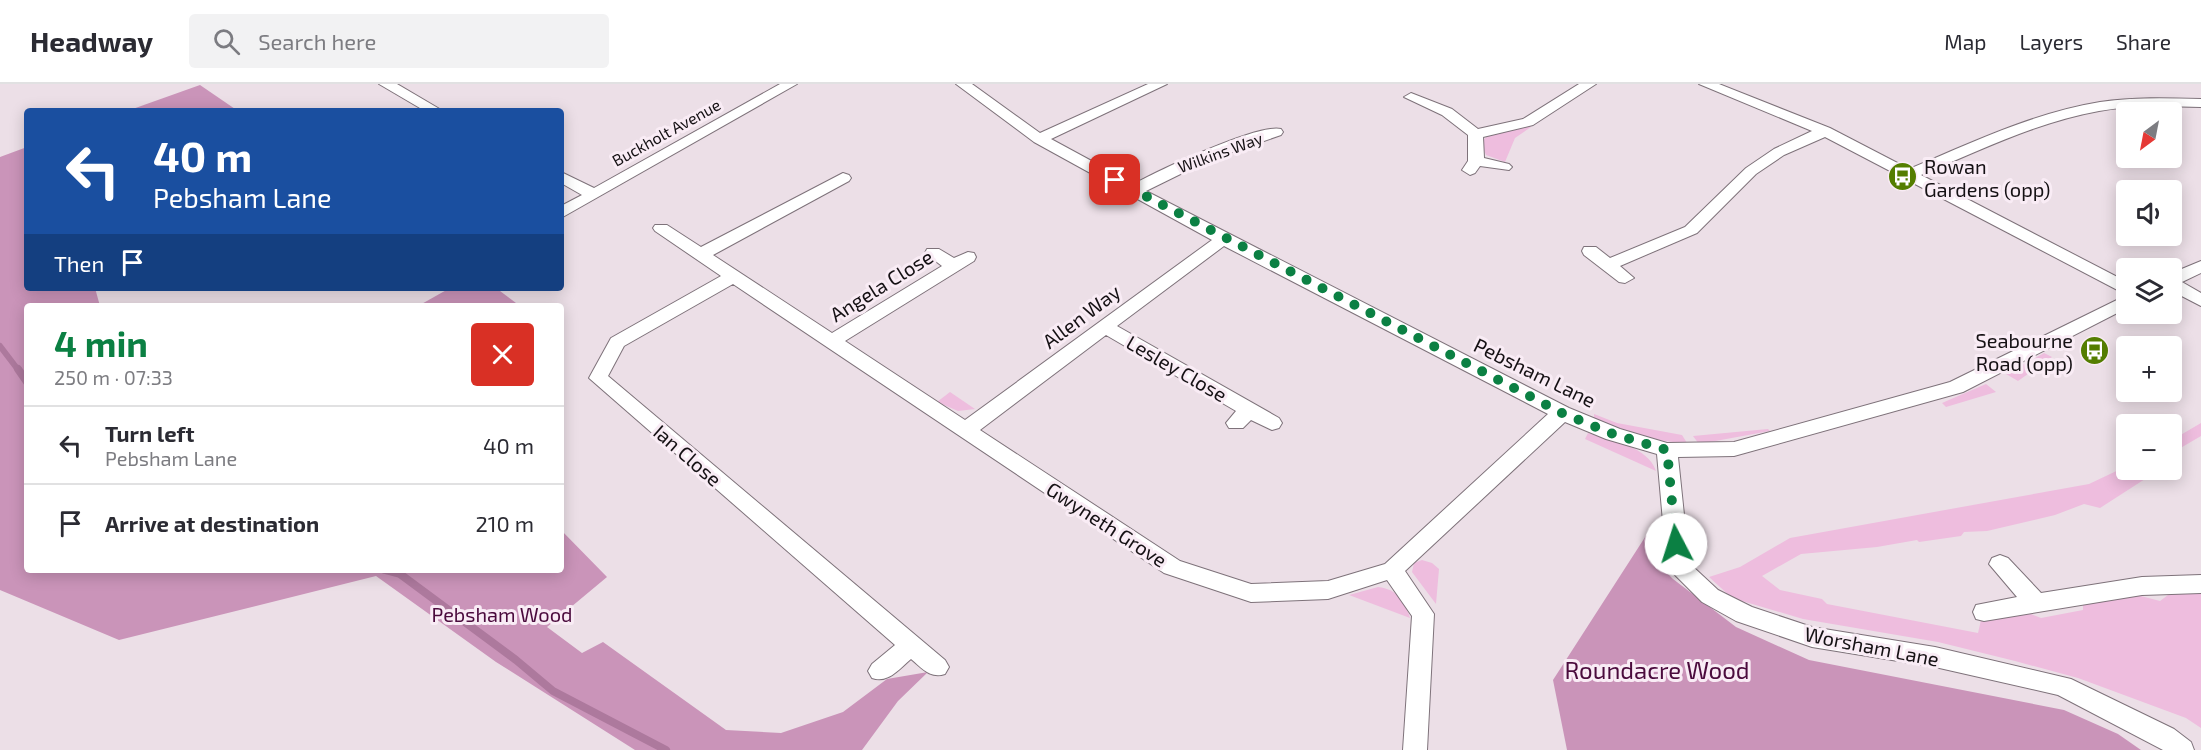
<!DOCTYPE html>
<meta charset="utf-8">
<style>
:root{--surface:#fff;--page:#f2f2f3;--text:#2b2b33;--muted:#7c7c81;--line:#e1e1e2;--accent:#0b8043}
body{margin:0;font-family:"Exo 2",sans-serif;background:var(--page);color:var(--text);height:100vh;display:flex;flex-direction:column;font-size:22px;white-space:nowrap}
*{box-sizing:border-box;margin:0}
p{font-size:20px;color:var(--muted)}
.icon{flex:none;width:33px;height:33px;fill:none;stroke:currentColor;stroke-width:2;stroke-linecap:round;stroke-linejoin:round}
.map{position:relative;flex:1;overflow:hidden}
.drawer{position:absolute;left:24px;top:219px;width:540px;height:270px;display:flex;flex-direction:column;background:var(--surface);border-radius:6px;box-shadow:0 3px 15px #0003}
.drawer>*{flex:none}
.hud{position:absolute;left:24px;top:24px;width:540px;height:183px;border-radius:6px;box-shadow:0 3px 15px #0003;background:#1a4fa0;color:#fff;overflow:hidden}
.needle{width:39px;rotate:212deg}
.tools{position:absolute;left:2116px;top:18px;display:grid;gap:12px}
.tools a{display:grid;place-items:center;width:66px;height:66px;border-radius:6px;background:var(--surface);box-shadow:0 3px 15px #0003;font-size:30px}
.pin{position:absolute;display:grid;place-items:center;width:51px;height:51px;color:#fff;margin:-26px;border-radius:12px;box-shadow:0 3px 9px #0006}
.me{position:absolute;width:66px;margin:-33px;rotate:355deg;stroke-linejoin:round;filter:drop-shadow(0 0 4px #0008)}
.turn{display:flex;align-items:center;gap:21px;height:126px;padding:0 30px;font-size:27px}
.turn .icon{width:78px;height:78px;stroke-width:2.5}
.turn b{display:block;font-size:42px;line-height:51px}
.then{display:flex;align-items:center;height:57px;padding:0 30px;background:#0003;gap:12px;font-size:22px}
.round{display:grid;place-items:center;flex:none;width:63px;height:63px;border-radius:6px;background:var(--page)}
.overview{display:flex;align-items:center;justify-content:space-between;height:102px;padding:0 30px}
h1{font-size:36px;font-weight:700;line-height:45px;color:var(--accent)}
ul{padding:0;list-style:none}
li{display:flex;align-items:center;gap:18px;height:78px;padding:0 30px;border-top:2px solid var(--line)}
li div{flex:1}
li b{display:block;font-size:22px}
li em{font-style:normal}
header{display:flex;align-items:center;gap:36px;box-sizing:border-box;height:84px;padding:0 30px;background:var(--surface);border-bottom:2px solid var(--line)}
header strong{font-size:28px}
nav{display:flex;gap:33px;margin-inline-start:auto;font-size:21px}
.search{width:420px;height:54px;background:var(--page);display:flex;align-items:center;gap:15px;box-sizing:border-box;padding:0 21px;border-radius:6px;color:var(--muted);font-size:22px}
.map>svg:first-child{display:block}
.green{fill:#eebdde}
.forest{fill:#ca94b9}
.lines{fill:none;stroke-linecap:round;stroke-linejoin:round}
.stream-far1{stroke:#ad799d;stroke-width:6}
.stream{stroke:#ad799d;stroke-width:8}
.street-casing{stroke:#7e727a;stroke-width:2}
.street{fill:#fff;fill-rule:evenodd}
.route{stroke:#0b8043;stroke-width:10;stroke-dasharray:0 18}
.labels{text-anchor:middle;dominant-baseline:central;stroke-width:6;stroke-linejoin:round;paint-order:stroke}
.far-street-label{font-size:16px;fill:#151114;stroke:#f9ecf5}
.poi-label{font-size:20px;fill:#151114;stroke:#f9ecf5;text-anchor:start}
.street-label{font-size:20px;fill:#151114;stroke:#f9ecf5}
.park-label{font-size:20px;fill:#4b0b3d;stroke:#f9ecf5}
.near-park-label{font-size:24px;fill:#4b0b3d;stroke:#f9ecf5}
</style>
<header>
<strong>Headway</strong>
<div class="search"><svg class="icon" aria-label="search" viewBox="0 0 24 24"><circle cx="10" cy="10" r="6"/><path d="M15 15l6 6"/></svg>Search here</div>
<nav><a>Map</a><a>Layers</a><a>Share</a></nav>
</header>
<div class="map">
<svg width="2201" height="666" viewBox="0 0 2201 666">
<rect width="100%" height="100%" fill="#ecdfe7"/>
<g class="green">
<path d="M1529,42L1531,43L1515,54L1505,78L1486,71L1481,59L1487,52Z"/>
<path d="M2044,269L2052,273L2018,297L2006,290Z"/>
<path d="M1986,300L1996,308L1946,323L1942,319Z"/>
<path d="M950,308L975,325L958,327L937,318Z"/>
<path d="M1594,330L1617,339L1682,351L1687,359C1655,358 1624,348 1594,336Z"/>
<path d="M2201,339V352L2172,369V356Z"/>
<path d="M1768,345L1770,347L1699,360L1693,352Z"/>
<path d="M1588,349C1611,357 1648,362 1656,387L1585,355Z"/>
<path d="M2127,382V386H2159L2100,424L2084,420L2055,431L1987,447L1964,448L1961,452L1919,458L1917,456L1877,463L1801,470L1762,492L1780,506L1822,515L1827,520L1978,549L1981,536L2031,530L2041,534L2083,526V519L2137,511L2160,517L2172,508L2201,510V644L2186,634L2078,594L2015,577L1938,558L1803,535L1732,514L1709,493L1740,483L1790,454L2089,400Z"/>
<path d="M1422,476L1432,479L1439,485L1436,520L1412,488L1414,479Z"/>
<path d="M1378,503C1397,505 1405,517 1410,534L1349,511Z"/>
</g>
<g class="forest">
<path d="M200,1L238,27H127Z"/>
<path d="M27,63V204H95L100,222H27V486H561V446L607,493L547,543L582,569L603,558L726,646L781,649L843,628L887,595L928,588L898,617L862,666H635L496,578L376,492L119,556L0,506V73Z"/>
<path d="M450,204H496L520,222H418Z"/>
<path d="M1649,447L1660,482L1673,495L1736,543L1809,576L2064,626L2118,650L2141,666H1567L1553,596Z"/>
</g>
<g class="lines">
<path class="stream-far1" d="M0,262L19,287"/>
<g class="stream">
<path d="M18,285L27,298"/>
<path d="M385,486L400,490L516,576L553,607L666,666"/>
</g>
<defs>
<g id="street">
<path d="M379,0H397L443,27H425Z"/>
<path d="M780,0H797L561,134V122L582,111L561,99V88L594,104Z"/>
<path d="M956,0H972L1040,49L1148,0H1167L1051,55L1134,100C1157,87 1259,39 1281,45L1283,48L1281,51L1209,76L1146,107L1569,324L1620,345L1667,359L1734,358L1950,298L2127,211V224L1963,308L1734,372L1678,373L1689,479L1718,506L1752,523L1812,543L1935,563L2071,595L2174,645L2191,658L2194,666H2163L2058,611L1935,583L1812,563L1736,537L1702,518L1667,483L1657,370L1606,355L1565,338L1405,487L1434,530L1427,666H1403L1412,532L1387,496L1328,515L1251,518L1164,489L733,200L624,262L608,292L945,576L949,583L945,590C930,595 922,584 911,575C899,585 888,600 872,594L868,587L872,580L895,561L589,294L611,254L721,192L655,147L653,144L655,141H667L701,163L843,89L849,91L851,94L849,97L713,171L832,249L942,182L925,169L927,165H939L954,174L968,168L974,169L976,173L974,177L845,257L965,336L1212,156L1034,58ZM1224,162L1548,330L1385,480L1328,497L1251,500L1180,477L980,346L1106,251L1236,327L1226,339L1229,344H1243L1251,336L1272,346L1279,344L1282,339L1279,334L1117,242Z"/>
<path d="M1579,0H1596L1533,41L1483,53L1484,74L1509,80L1512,83L1509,86L1480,82L1475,89L1470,91L1462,86L1468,77V51L1442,31L1404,13L1411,9L1452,25L1478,45L1523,35Z"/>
<path d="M1699,0H1719L1830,44L1909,85C1971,59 2033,29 2100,18C2133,13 2167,14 2201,15V23C2167,22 2133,21 2099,27C2037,38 1979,67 1921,91L2127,198V211L1825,53L1784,71L1756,90L1697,149L1620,182L1634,194L1625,199L1619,198L1584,171L1582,167L1584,163H1596L1610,174L1685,143L1746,84L1774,65L1812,47Z"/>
<path d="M2201,177V189L2182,198L2201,209V222L2172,207V189Z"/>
<path d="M2000,471L2008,474L2041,509L2142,493L2201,491V509L2142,511L1984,537L1976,535L1973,528L1976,521L2017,513L1989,480L1992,474Z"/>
</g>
</defs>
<use href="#street" class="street-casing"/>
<use href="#street" class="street"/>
</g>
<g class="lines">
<path class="route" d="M1115,96L1562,329L1613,350L1667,366L1676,460"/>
</g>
<defs>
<symbol id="bus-disc" viewBox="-11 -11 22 22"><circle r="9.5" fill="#547e00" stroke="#f9ecf5"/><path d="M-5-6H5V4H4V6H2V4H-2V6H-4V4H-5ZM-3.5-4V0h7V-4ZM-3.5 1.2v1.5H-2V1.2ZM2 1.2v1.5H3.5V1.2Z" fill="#fff"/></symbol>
</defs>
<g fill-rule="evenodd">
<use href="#bus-disc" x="1886" y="76" width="33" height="33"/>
<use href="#bus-disc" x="2078" y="250" width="33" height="33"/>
</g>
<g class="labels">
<g class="far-street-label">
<text transform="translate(666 48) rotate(-29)">Buckholt Avenue</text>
<text transform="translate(1220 68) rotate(-20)">Wilkins Way</text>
</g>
<g class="poi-label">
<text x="1924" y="82">Rowan<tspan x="1924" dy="23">Gardens (opp)</tspan></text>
<text x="2073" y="256" text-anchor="end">Seabourne<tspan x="2073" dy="23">Road (opp)</tspan></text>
</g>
<g class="street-label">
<text transform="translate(881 201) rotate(-32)">Angela Close</text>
<text transform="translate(1081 232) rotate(-37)">Allen Way</text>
<text transform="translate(1177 284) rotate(30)">Lesley Close</text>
<text transform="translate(1535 288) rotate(26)">Pebsham Lane</text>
<text transform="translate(688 371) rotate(41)">Ian Close</text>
<text transform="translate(1107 440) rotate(33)">Gwyneth Grove</text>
<text transform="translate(1872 562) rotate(11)">Worsham Lane</text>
</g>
<g class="park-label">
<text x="502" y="530">Pebsham Wood</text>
</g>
<g class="near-park-label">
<text x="1657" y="585">Roundacre Wood</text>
</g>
</g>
</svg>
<div class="tools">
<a><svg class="needle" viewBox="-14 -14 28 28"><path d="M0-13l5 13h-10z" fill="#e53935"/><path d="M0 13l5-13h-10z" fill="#7c7c81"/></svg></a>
<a><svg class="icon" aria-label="sound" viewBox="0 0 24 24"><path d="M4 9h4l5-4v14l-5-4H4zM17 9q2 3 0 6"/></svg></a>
<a><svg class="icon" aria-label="layers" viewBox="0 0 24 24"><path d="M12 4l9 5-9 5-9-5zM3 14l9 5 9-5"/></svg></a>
<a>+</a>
<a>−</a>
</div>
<div class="pin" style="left:1115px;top:96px;background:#d93025"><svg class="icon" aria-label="arrive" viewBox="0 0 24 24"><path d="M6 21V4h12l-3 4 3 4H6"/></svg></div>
<svg class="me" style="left:1676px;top:460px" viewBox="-20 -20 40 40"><circle r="19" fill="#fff"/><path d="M0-13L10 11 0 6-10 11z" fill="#0b8043"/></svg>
<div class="hud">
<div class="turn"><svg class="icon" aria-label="left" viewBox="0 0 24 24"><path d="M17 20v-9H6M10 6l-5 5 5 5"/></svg><div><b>40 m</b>Pebsham Lane</div></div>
<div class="then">Then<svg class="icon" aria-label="arrive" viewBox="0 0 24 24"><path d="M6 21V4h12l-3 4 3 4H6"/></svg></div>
</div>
<section class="drawer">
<div class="overview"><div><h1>4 min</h1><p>250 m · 07:33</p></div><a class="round" style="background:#d93025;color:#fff"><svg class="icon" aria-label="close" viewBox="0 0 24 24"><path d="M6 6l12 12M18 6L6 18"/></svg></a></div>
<ul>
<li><svg class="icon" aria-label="left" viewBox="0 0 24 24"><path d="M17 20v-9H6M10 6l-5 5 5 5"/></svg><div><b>Turn left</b><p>Pebsham Lane</p></div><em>40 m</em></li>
<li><svg class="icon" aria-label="arrive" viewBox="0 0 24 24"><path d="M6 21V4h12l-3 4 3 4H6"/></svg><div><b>Arrive at destination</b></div><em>210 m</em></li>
</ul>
</section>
</div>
